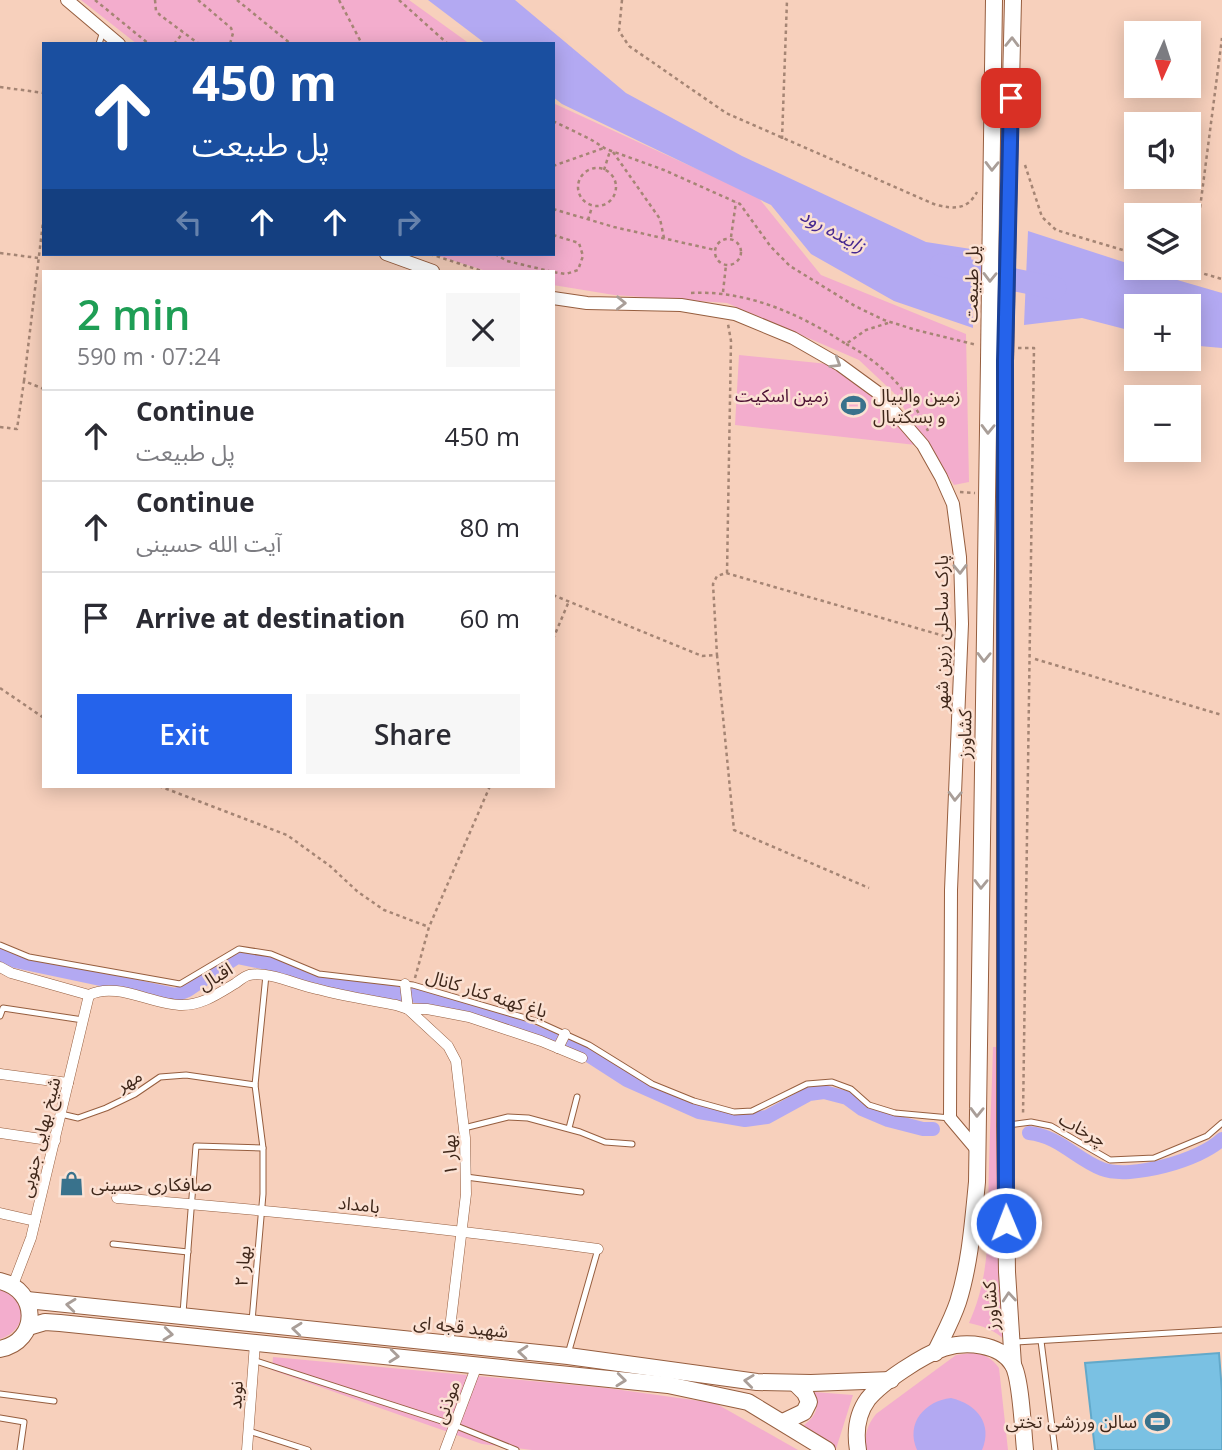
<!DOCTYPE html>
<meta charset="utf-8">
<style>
:root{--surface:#fff;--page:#f7f7f7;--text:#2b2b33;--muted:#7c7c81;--line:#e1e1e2;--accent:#2563eb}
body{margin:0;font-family:"Open Sans","Noto Sans Arabic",sans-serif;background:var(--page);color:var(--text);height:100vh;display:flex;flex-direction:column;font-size:26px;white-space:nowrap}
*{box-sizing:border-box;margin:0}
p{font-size:23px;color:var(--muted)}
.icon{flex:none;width:38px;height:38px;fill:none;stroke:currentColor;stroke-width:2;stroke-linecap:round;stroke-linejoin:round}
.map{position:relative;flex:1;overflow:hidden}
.sheet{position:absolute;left:42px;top:270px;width:513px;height:518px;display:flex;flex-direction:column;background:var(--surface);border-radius:0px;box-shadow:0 4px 18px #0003}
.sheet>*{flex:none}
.guide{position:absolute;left:42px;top:42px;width:513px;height:214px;border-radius:0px;box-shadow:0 4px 18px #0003;background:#1a4fa0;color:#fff;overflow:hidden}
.needle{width:46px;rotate:183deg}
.buttons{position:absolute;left:1124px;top:21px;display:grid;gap:14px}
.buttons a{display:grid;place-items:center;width:77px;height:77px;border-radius:0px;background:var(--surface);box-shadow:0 4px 18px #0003;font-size:35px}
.pin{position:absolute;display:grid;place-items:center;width:60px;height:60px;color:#fff;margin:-30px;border-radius:14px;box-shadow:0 4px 10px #0006}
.me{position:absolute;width:77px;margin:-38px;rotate:359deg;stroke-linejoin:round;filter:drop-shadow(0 0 5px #0008)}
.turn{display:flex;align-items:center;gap:24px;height:147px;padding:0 35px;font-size:32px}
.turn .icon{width:91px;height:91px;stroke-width:2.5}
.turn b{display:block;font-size:49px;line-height:60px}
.lanes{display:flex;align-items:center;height:66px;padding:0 35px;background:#0003;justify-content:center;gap:35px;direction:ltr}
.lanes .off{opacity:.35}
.round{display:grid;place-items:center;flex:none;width:74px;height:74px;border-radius:0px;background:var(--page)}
.overview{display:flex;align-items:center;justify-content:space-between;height:119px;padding:0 35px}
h1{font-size:42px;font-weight:600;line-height:52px;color:#1e9e55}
.primary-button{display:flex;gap:14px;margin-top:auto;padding:14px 35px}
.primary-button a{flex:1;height:80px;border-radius:0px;background:var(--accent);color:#fff;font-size:28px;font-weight:600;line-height:80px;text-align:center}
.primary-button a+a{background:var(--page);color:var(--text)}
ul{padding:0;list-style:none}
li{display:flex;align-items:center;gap:21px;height:91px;padding:0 35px;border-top:2px solid var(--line)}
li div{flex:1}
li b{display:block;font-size:26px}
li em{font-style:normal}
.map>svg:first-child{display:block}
.green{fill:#f3adcd}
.water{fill:#b3a9f2}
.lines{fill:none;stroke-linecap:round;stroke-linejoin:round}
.canal{stroke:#b3a9f2;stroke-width:14}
.river{stroke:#b3a9f2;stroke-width:23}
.building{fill:#7ac1e3;stroke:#62a9ca;stroke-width:2}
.service-casing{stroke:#965e3f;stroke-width:7}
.minor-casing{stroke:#965e3f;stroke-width:11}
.tertiary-casing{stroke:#965e3f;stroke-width:14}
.primary-casing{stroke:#965e3f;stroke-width:18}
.path{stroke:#a58574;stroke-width:2.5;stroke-dasharray:3.5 3.5;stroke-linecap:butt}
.service{stroke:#fff;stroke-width:5}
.minor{stroke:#fff;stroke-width:10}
.tertiary{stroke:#fff;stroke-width:12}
.primary{stroke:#fff;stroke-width:16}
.primary-bridge-casing{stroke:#965e3f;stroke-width:18;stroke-linecap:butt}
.primary-bridge{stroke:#fff;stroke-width:16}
.oneway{stroke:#a99e98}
.route-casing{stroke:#184099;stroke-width:18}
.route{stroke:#2563eb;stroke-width:12}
.labels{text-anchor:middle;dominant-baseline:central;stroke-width:5;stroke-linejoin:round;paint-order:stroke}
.street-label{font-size:18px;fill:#3f271a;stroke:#fbe1d3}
.park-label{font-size:18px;fill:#4b1032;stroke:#fbe1d3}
.poi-label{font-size:18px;fill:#3f271a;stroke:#fbe1d3;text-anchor:start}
.water-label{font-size:19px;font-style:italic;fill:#462890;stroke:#fbe1d3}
</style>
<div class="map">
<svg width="1222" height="1450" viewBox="0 0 1222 1450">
<rect width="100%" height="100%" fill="#f7d0bc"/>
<g class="green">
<path d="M81,0H409L470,44H137Z"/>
<path d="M553,103L758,197L821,275L966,334L969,482L954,485L894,393L859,360L727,303L614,295L553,285V271H486L432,254H553Z"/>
<path d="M739,355L828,364L863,388L889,411L916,445L735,425Z"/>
<path d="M993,1047H1000L999,1261L1005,1340C994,1330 983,1326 969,1323C993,1270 987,1221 989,1165C990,1126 992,1086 993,1047Z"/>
<path d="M0,1289C27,1300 29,1329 0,1339Z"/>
<path d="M971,1353C984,1354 991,1357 999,1368L1008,1450H866C864,1436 867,1425 876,1414L956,1355Z"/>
<path d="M273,1357L607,1388L715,1403L798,1450H532L482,1444L272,1370Z"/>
<path d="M814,1392L853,1395L836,1449L803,1426C816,1416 820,1408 814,1392Z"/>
</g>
<g class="water">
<path d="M428,0H515L626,93L742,156L926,242L971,249L973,328L894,301L811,254L771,205L562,104L553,97V44H486Z"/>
<path d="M1028,231L1136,266V268L1222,293V348L1188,345V306H1136V332L1082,318L1024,325Z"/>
<path d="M951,1398C977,1404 993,1424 982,1450H917C905,1423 925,1401 951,1398Z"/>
</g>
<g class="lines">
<g class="canal">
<path d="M0,955L15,961L176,995L188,990L237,957L272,964L341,986L424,997L503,1020L582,1051L627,1080L699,1112L745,1120L767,1117L809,1094L824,1092L847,1098L862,1109L888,1120L923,1129H933"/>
<path d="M1029,1133C1059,1136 1076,1159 1102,1169C1130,1180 1201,1160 1222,1139"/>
</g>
<path class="river" d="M941,265L1055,288"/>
</g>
<path class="building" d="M1219,1353L1222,1392V1450H1095L1085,1363Z"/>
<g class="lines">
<defs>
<g id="service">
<path d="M99,44L103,31"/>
<path d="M0,945L29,957L180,984L239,949L271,954L319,974L413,985L536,1021L589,1045L652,1084L694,1101L734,1112L752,1111L807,1084L832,1082L851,1089L869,1105L895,1113L950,1118"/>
<path d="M0,1016L3,1008L83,1020"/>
<path d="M61,1114L78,1118L106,1108L135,1094L160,1077L186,1075L255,1085"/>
<path d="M1008,1125L1031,1122L1051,1126L1110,1160L1154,1158L1207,1136L1222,1123"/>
<path d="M464,1128L508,1117L528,1118L580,1132L605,1142L632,1144"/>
<path d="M569,1128L577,1097"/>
<path d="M466,1177L581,1192"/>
<path d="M113,1244L188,1252"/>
<path d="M183,1313L196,1146L263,1148"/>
<path d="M252,1321L263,1194V1148L255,1085L266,975"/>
<path d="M1041,1341L1055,1450"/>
<path d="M1015,1342L1222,1330"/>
<path d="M568,1354L598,1249"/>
<path d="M253,1360L454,1425L516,1450"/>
<path d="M0,1394L54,1401"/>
<path d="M0,1418L24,1422L20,1450"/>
<path d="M249,1431L308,1450"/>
</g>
<g id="minor">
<path d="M0,967L11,973L89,995C116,981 153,1005 182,1005C203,1005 219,993 236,983C240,980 245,976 249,975C270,971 297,985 317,989C343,996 370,1000 396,1005L408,1009H427L469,1017L541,1041L582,1058"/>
<path d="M405,984L408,1009L448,1046L456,1061L465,1138L466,1194L448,1345"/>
<path d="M558,1048L565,1034"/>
<path d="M0,1074L68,1083"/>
<path d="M0,1133L55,1141"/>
<path d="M117,1198C278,1211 438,1227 598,1249"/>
<path d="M0,1213L35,1221"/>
<path d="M13,1285L31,1238L89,995"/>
<path d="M247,1450L255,1343"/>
<path d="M445,1450L477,1365"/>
</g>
<g id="tertiary">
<path d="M67,0L119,44"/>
<path d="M386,254L433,271"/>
<path d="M553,298L587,303L681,305L735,314L793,338L840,365L877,392L923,445L941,477L953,504L960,557L962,624L951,890L950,1118L977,1150"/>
</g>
<g id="primary">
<path d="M991,208L994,0"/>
<path d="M1008,209L1013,0"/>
<path d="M1005,361V1126L1007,1272L1013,1365"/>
<path d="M0,1281C39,1290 40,1341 0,1349"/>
<path d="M27,1300L568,1356L757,1382L811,1383L891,1380"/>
<path d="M28,1327L45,1322L60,1323L668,1385L748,1402L827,1450"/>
<path d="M935,1353C943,1336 952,1320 958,1302C970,1264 973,1222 977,1182L989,361"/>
<path d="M783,1422L804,1412L809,1402L805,1393L795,1383"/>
<path d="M858,1450C855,1432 857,1414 868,1399C882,1382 923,1355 944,1348C965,1341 1000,1343 1013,1365C1021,1379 1023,1431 1025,1450"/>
</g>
</defs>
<use href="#service" class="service-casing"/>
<use href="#minor" class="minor-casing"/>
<use href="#tertiary" class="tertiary-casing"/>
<use href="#primary" class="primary-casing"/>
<g class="path">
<path d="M95,0L149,44"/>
<path d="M155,0L156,11L160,15L199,44"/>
<path d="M198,0L231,28L233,33L230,44"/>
<path d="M237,0L291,44"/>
<path d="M339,0L362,44"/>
<path d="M399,0L448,44"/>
<path d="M622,0L619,31L629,46L726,113L936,205C955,209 967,210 977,192"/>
<path d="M174,44L183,33"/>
<path d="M0,87L44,93"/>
<path d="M553,121L590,139L606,149L664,170L740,204L771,247L790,266L855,306L884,320L916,330L977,345"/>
<path d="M782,139L787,0"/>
<path d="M613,152L660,219L664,238"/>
<path d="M1025,165L1042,217L1056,230L1136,254"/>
<path d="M553,166L604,148"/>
<circle cx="597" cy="187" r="19"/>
<path d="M604,170L610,151"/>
<path d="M553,209L614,227L715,250"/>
<path d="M588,220L592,207"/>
<path d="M553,235L579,243L583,256L578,270L566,274L553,272"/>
<path d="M731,237L736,202"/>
<circle cx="728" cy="252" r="13"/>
<path d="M0,253L38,258"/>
<path d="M430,254L482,271"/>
<path d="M495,254L507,261L549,271"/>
<path d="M1184,268L1222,279"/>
<path d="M1192,270L1222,38"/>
<path d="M723,292L726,265"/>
<path d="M691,293C747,290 800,314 846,344L866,330L888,323"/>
<path d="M846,344C884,364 909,391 928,431"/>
<path d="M1018,348H1034L1023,1116"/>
<path d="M24,381L44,214"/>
<path d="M0,427L17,429L24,381L44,389"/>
<path d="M960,492L975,493"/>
<path d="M727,573L731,341L728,324"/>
<path d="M553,595L702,656L717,655L713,584L717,576L726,573L951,638"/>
<path d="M553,639L569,601"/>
<path d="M717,655L734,830L869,888"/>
<path d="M1035,659L1222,715"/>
<path d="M0,688L44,718"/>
<path d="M159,786L287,835L330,866L358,892L384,910L429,927"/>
<path d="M415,978L429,927L490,786"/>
</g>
<use href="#service" class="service"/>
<use href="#minor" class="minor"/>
<use href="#tertiary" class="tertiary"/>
<use href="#primary" class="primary"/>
<defs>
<g id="primary-bridge">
<path d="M989,361L991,208"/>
<path d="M1005,361L1008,209"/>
</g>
</defs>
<use href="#primary-bridge" class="primary-bridge-casing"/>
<use href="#primary-bridge" class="primary-bridge"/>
</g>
<defs><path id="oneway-chevron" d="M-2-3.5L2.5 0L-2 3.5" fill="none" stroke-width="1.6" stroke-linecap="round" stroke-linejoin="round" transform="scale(1.75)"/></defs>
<g class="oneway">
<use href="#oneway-chevron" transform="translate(1012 42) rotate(-89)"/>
<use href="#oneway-chevron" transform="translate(992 166) rotate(91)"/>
<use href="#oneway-chevron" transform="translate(990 277) rotate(91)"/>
<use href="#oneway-chevron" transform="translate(621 303) rotate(1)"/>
<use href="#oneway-chevron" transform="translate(836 363) rotate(32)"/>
<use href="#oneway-chevron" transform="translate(988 429) rotate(91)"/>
<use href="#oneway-chevron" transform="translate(960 569) rotate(89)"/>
<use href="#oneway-chevron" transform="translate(984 657) rotate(91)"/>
<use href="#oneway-chevron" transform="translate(955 796) rotate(92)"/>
<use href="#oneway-chevron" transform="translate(981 884) rotate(91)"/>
<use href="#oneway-chevron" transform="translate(977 1112) rotate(91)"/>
<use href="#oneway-chevron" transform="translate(1009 1297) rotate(-95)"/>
<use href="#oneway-chevron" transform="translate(71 1305) rotate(-174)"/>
<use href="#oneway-chevron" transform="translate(297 1329) rotate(-174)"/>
<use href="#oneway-chevron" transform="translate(168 1334) rotate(6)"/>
<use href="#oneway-chevron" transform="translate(523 1352) rotate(-175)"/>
<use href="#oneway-chevron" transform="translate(394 1356) rotate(6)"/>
<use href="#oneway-chevron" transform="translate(621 1380) rotate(6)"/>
<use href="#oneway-chevron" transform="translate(749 1381) rotate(-173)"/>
</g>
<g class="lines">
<defs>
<path id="route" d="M1006,1223L1005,361L1011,98"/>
</defs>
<use href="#route" class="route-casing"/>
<use href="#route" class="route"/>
</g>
<defs>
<symbol id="stadium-bare" viewBox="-9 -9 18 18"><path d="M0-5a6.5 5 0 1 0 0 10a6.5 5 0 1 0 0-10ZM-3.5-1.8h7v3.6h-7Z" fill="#39728c" stroke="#fbe1d3" stroke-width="2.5" paint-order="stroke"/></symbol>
<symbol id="shop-bare" viewBox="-9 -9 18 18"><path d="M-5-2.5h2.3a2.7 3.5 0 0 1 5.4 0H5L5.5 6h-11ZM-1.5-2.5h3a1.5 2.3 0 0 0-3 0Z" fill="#39728c" stroke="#fbe1d3" stroke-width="2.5" paint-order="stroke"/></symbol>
</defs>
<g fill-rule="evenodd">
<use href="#stadium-bare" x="836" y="388" width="35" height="35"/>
<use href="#shop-bare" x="54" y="1166" width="35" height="35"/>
<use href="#stadium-bare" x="1140" y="1404" width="35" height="35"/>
</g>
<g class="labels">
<g class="street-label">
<text transform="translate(971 284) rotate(-89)">پل طبیعت</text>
<text transform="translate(941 633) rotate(-90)">پارک ساحلی زرین شهر</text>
<text transform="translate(964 734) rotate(-89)">کشاورز</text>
<text transform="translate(215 976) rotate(-31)">اقبال</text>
<text transform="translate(487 993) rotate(17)">باغ کهنه کنار کانال</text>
<text transform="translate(129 1080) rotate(-30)">مهر</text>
<text transform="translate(1083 1129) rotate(29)">چرخاب</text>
<text transform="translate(39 1137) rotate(-76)">شیخ بهایی جنوبی</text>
<text transform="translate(449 1155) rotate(-93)">بهار ۱</text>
<text transform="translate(359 1204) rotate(6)">بامداد</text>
<text transform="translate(242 1266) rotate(-85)">بهار ۲</text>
<text transform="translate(990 1306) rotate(-94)">کشاورز</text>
<text transform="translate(461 1326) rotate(6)">شهید قجه ای</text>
<text transform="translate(235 1395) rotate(-87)">نوید</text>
<text transform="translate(446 1402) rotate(-70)">موذنی</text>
</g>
<g class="park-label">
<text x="782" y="395">زمین اسکیت</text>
</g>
<g class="poi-label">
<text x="873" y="395">زمین والبیال<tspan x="873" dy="21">و بسکتبال</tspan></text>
<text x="91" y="1184">صافکاری حسینی</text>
<text x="1137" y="1421" text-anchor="end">سالن ورزشی تختی</text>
</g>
<g class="water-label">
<text transform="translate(833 230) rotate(29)">زاینده رود</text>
</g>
</g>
</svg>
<div class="buttons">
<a><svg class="needle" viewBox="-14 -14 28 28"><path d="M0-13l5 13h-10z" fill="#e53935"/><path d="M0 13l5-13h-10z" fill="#7c7c81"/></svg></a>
<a><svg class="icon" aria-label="sound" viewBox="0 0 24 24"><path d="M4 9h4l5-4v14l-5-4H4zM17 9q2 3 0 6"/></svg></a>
<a><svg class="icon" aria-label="layers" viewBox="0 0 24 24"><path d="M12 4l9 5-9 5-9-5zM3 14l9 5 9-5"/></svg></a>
<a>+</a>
<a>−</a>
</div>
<div class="pin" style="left:1011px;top:98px;background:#d93025"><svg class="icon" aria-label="arrive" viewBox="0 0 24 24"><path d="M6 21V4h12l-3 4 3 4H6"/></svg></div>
<svg class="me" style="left:1006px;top:1223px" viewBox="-20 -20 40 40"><circle r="17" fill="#2563eb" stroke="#fff" stroke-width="3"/><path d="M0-11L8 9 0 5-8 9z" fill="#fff"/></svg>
<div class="guide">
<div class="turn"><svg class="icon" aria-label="ahead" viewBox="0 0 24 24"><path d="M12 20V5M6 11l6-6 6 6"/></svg><div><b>450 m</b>پل طبیعت</div></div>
<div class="lanes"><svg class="icon off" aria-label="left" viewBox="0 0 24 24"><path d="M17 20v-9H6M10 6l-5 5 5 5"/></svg><svg class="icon" aria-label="ahead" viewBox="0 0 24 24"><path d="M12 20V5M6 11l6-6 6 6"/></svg><svg class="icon" aria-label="ahead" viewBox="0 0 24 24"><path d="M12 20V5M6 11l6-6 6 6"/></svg><svg class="icon off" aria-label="right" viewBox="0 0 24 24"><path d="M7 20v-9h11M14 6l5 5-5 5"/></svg></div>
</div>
<section class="sheet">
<div class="overview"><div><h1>2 min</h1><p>590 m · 07:24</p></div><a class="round"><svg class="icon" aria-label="close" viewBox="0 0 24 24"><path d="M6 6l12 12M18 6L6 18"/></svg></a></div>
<ul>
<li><svg class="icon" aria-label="ahead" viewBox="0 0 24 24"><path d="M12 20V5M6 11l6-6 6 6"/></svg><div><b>Continue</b><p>پل طبیعت</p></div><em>450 m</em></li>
<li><svg class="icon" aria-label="ahead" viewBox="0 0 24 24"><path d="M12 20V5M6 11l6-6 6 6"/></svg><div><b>Continue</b><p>آیت الله حسینی</p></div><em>80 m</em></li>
<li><svg class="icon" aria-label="arrive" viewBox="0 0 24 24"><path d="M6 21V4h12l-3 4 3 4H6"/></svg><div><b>Arrive at destination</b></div><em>60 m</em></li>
</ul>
<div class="primary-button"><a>Exit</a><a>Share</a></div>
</section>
</div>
